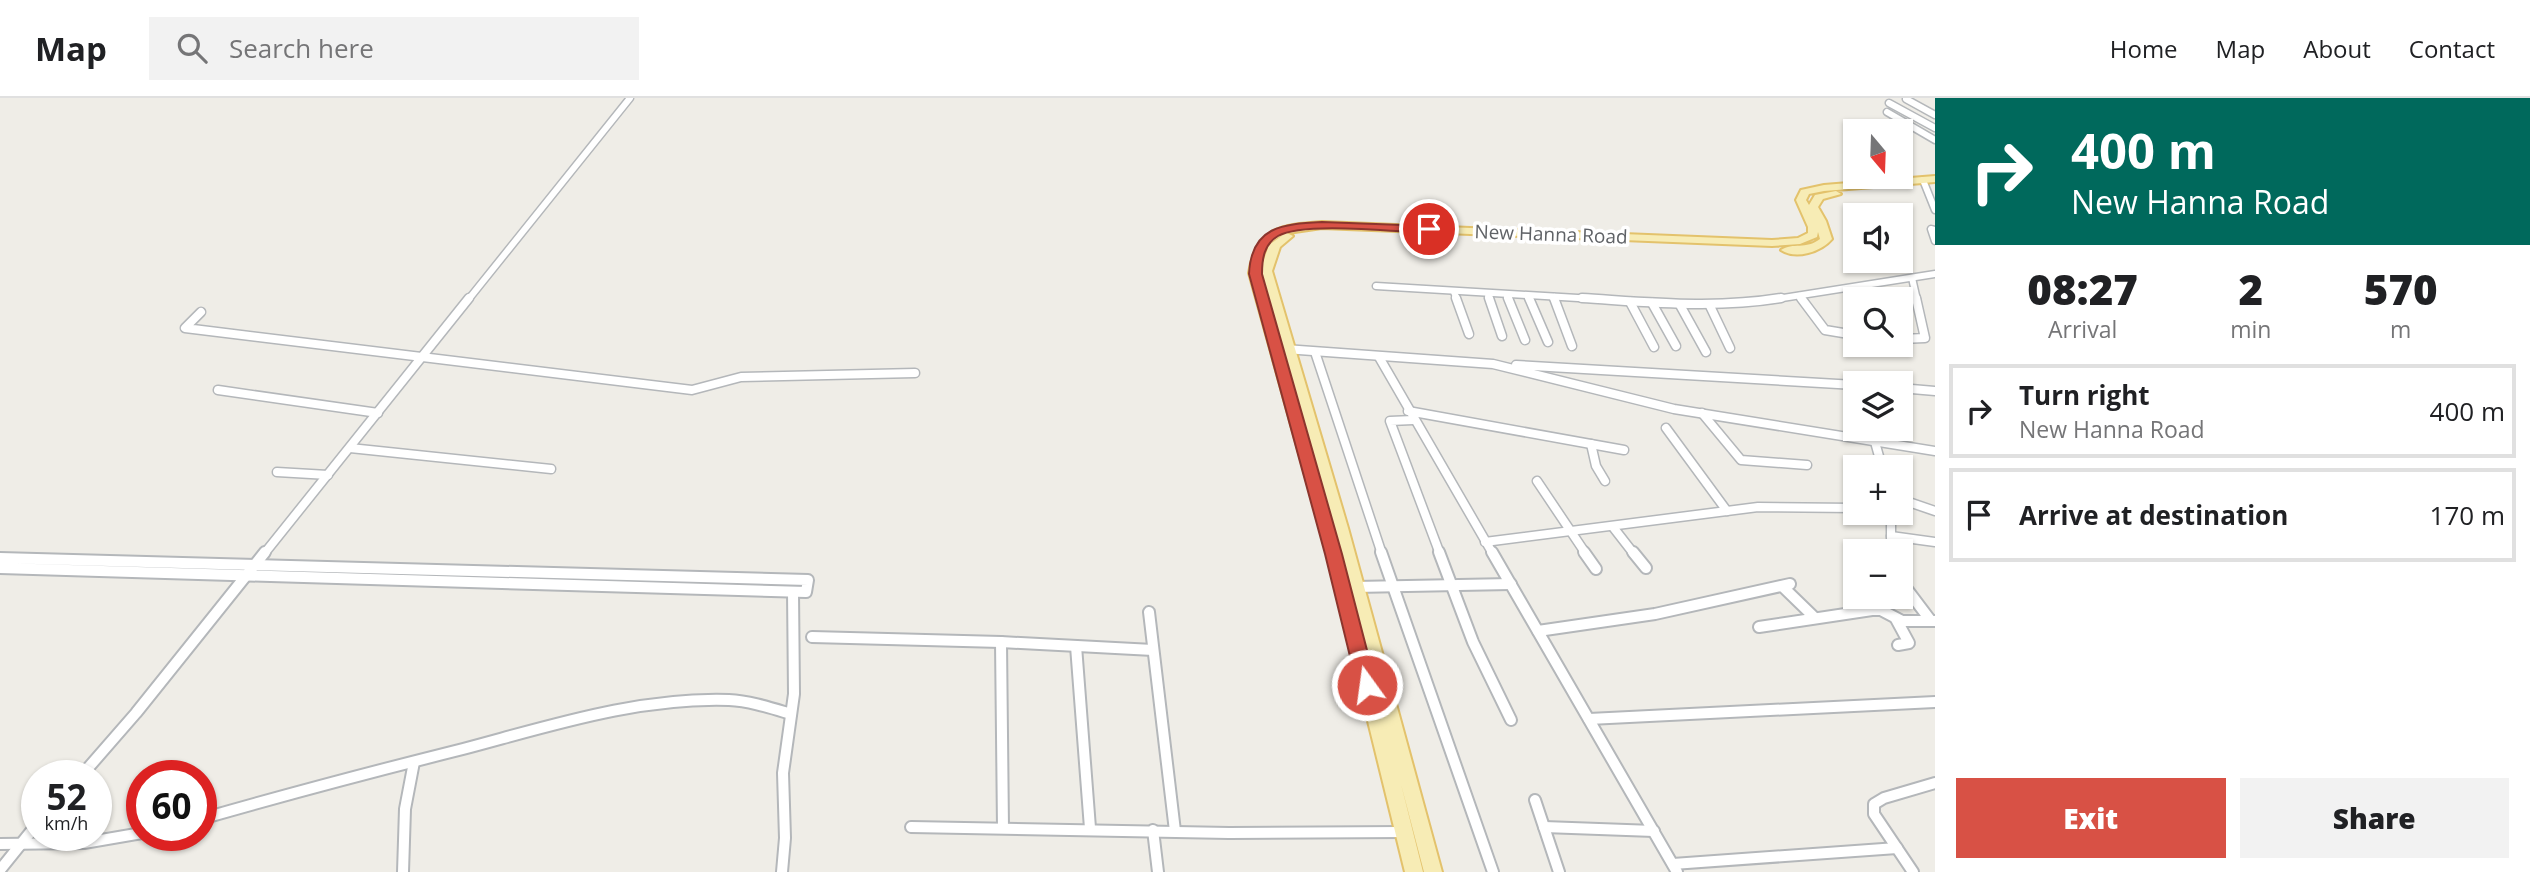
<!DOCTYPE html>
<meta charset="utf-8">
<style>
:root{--surface:#fff;--page:#f2f2f2;--text:#202124;--muted:#757577;--line:#e0e0e0;--accent:#d85145}
body{margin:0;font-family:"Open Sans",sans-serif;background:var(--page);color:var(--text);height:100vh;display:flex;flex-direction:column;font-size:26px;white-space:nowrap}
*{box-sizing:border-box;margin:0}
p{font-size:23px;color:var(--muted)}
.icon{flex:none;width:38px;height:38px;fill:none;stroke:currentColor;stroke-width:2;stroke-linecap:round;stroke-linejoin:round}
.map{position:relative;flex:1;overflow:hidden}
.drawer{display:flex;flex-direction:column;background:var(--surface);width:595px}
.drawer>*{flex:none}
.hud{background:#00695c;color:#fff;overflow:hidden}
.needle{width:46px;rotate:161deg}
.fabs{position:absolute;left:1843px;top:21px;display:grid;gap:14px}
.fabs a{display:grid;place-items:center;width:70px;height:70px;border-radius:0px;background:var(--surface);box-shadow:0 2px 5px #0004;font-size:35px}
.speed{position:absolute;left:21px;top:662px;display:flex;gap:14px;font-size:35px;font-weight:700;text-align:center}
.speed>*{display:grid;place-content:center;width:91px;height:91px;border-radius:50%;background:var(--surface);box-shadow:0 2px 5px #0004;line-height:1}
.speed small{font-size:18px;font-weight:400}
.speed .limit{border:10px solid #d22;background:#fff;color:#111}
.pin{position:absolute;display:grid;place-items:center;width:60px;height:60px;color:#fff;margin:-30px;border:4px solid #fff;border-radius:50%;box-shadow:0 2px 7px #0007}
.me{position:absolute;width:77px;margin:-38px;rotate:346deg;stroke-linejoin:round;filter:drop-shadow(0 0 5px #0008)}
.turn{display:flex;align-items:center;gap:24px;height:147px;padding:0 21px;font-size:32px}
.turn .icon{width:91px;height:91px;stroke-width:2.5}
.turn b{display:block;font-size:49px;line-height:60px}
.eta{display:flex;justify-content:space-evenly;align-items:center;height:119px;text-align:center}
.eta b{font-size:42px;font-weight:800;line-height:49px}
.button{display:flex;gap:14px;margin-top:auto;padding:14px 21px}
.button a{flex:1;height:80px;border-radius:0px;background:var(--accent);color:#fff;font-size:28px;font-weight:800;line-height:80px;text-align:center}
.button a+a{background:var(--page);color:var(--text)}
ul{padding:0;list-style:none}
li{display:flex;align-items:center;gap:21px;height:94px;margin:0 14px 10px;padding:0 7px;border:4px solid var(--line);border-radius:0px}
li div{flex:1}
li b{display:block;font-size:26px}
li em{font-style:normal}
header{display:flex;align-items:center;gap:42px;box-sizing:border-box;height:98px;padding:0 35px;background:var(--surface);border-bottom:2px solid var(--line)}
header strong{font-size:33px}
nav{display:flex;gap:38px;margin-inline-start:auto;font-size:24px}
.search{width:490px;height:63px;background:var(--page);display:flex;align-items:center;gap:18px;box-sizing:border-box;padding:0 24px;border-radius:0px;color:var(--muted);font-size:26px}
main{display:flex;flex:1;min-height:0}
.map>svg:first-child{display:block}
.lines{fill:none;stroke-linecap:round;stroke-linejoin:round}
.minor-far2-casing{stroke:#b4b7ba;stroke-width:9}
.minor-far1-casing{stroke:#b4b7ba;stroke-width:11}
.minor-casing{stroke:#b4b7ba;stroke-width:14}
.primary-casing{stroke:#e3c26c;stroke-width:4}
.minor-far2{stroke:#fff;stroke-width:6}
.minor-far1{stroke:#fff;stroke-width:8}
.minor{stroke:#fff;stroke-width:10}
.primary{fill:#f7ecb5;fill-rule:evenodd}
.route{fill:#d85145;stroke:#8c352d;stroke-width:2}
.labels{text-anchor:middle;dominant-baseline:central;stroke-width:7;stroke-linejoin:round;paint-order:stroke}
.street-label{font-size:19px;fill:#5f6266;stroke:#fff}
</style>
<header>
<strong>Map</strong>
<div class="search"><svg class="icon" aria-label="search" viewBox="0 0 24 24"><circle cx="10" cy="10" r="6"/><path d="M15 15l6 6"/></svg>Search here</div>
<nav><a>Home</a><a>Map</a><a>About</a><a>Contact</a></nav>
</header>
<main>
<div class="map">
<svg width="1935" height="774" viewBox="0 0 1935 774">
<rect width="100%" height="100%" fill="#efede7"/>
<g class="lines">
<defs>
<g id="minor-far2">
<path d="M1906,1L1935,17"/>
<path d="M1889,5L1935,30"/>
<path d="M1887,14L1935,42"/>
<path d="M1923,82L1935,112"/>
<path d="M1935,132L1931,131L1935,143"/>
<path d="M1912,180L1917,202"/>
<path d="M1376,188L1611,202"/>
<path d="M1454,194L1457,202"/>
<path d="M1488,196L1490,202"/>
<path d="M1507,197L1509,202"/>
<path d="M1528,198L1530,202"/>
<path d="M1799,198L1802,202"/>
<path d="M1553,199L1554,202"/>
<path d="M468,202L630,0"/>
<path d="M1770,202L1935,176"/>
</g>
<g id="minor-far1">
<path d="M1456,200L1469,236"/>
<path d="M1489,200L1502,238"/>
<path d="M1508,200L1525,242"/>
<path d="M1529,200L1548,244"/>
<path d="M1554,200L1572,248"/>
<path d="M1582,200C1649,204 1714,211 1781,200"/>
<path d="M1801,200L1825,232L1855,237"/>
<path d="M1630,204L1654,249"/>
<path d="M1652,205L1676,248"/>
<path d="M1680,207L1706,254"/>
<path d="M1710,208L1730,250"/>
<path d="M201,214L185,230L692,292L741,279L915,275"/>
<path d="M1900,241L1925,240L1916,200"/>
<path d="M1285,251L1493,266L1674,311L1935,353"/>
<path d="M1315,254L1382,456"/>
<path d="M1379,259L1493,456"/>
<path d="M1516,267L1855,287"/>
<path d="M1900,290L1935,293"/>
<path d="M218,292L378,315"/>
<path d="M1408,313L1624,352"/>
<path d="M1702,315L1741,362L1807,367"/>
<path d="M1413,322L1390,323L1440,456"/>
<path d="M1666,330L1727,413"/>
<path d="M1875,344L1882,369"/>
<path d="M1591,346L1596,368L1605,383"/>
<path d="M350,350L551,371"/>
<path d="M277,374L328,377"/>
<path d="M1537,383L1586,456"/>
<path d="M1900,401L1935,413"/>
<path d="M1891,415V453"/>
<path d="M1613,429L1634,456"/>
<path d="M1891,438L1935,444"/>
<path d="M1485,444L1758,409L1855,410"/>
<path d="M264,456L469,200"/>
</g>
<g id="minor">
<path d="M1381,454L1493,774"/>
<path d="M1439,454L1473,544L1511,622"/>
<path d="M1492,454L1677,774"/>
<path d="M1584,454L1596,471"/>
<path d="M1633,454L1646,470"/>
<path d="M0,460L808,482L806,494L0,470"/>
<path d="M1900,482L1931,523"/>
<path d="M1782,488L1815,520"/>
<path d="M1355,489L1511,486"/>
<path d="M1149,514L1175,733"/>
<path d="M1896,521L1909,545L1898,547"/>
<path d="M1759,529L1872,512H1881L1902,523H1935"/>
<path d="M1538,533L1655,516L1790,486"/>
<path d="M812,539L1001,544L1153,552"/>
<path d="M1001,544L1003,730"/>
<path d="M1076,548L1090,730"/>
<path d="M1589,621L1935,604"/>
<path d="M82,677L136,615L265,454"/>
<path d="M1535,702L1559,774"/>
<path d="M201,721C288,696 375,673 463,651C550,628 638,599 729,602C750,603 771,610 791,616"/>
<path d="M911,729L1229,735L1404,734"/>
<path d="M1544,729L1654,733"/>
<path d="M1153,732L1158,774"/>
<path d="M0,746L84,745L142,735"/>
<path d="M1673,766L1897,750"/>
<path d="M0,772L37,726"/>
<path d="M403,774L405,711L414,664"/>
<path d="M782,774L785,740L783,675L794,596L793,494"/>
<path d="M1913,774L1874,716V706L1884,700L1935,685"/>
</g>
<path id="primary" d="M1935,78V84L1824,93L1809,96L1806,102L1809,107L1815,97L1836,93L1841,96L1823,101L1818,109L1826,123L1832,141C1821,154 1796,162 1781,152C1793,144 1806,152 1820,141L1818,134L1817,139L1800,146L1772,148L1322,130L1288,135H1287L1293,138L1280,149L1272,173L1348,430L1442,774H1424L1401,686L1423,774H1405L1327,456L1249,175C1256,129 1282,127 1322,124L1772,142L1798,140L1808,135V129L1796,102L1801,92L1824,87ZM1283,137L1269,147L1261,170C1263,154 1268,144 1283,137Z"/>
</defs>
<use href="#minor-far2" class="minor-far2-casing"/>
<use href="#minor-far1" class="minor-far1-casing"/>
<use href="#minor" class="minor-casing"/>
<use href="#primary" class="primary-casing"/>
<use href="#minor-far2" class="minor-far2"/>
<use href="#minor-far1" class="minor-far1"/>
<use href="#minor" class="minor"/>
<use href="#primary" class="primary"/>
</g>
<path class="route" d="M1322,124L1429,128L1436,131L1429,135C1397,134 1304,123 1278,138C1264,146 1262,161 1262,176L1342,456L1376,587L1373,593L1367,595L1360,593L1357,587L1325,456L1249,176C1251,128 1283,126 1322,124Z"/>
<g class="labels">
<g class="street-label">
<text transform="translate(1551 136) rotate(2)">New Hanna Road</text>
</g>
</g>
</svg>
<div class="fabs">
<a><svg class="needle" viewBox="-14 -14 28 28"><path d="M0-13l5 13h-10z" fill="#e53935"/><path d="M0 13l5-13h-10z" fill="#757577"/></svg></a>
<a><svg class="icon" aria-label="sound" viewBox="0 0 24 24"><path d="M4 9h4l5-4v14l-5-4H4zM17 9q2 3 0 6"/></svg></a>
<a><svg class="icon" aria-label="search" viewBox="0 0 24 24"><circle cx="10" cy="10" r="6"/><path d="M15 15l6 6"/></svg></a>
<a><svg class="icon" aria-label="layers" viewBox="0 0 24 24"><path d="M12 4l9 5-9 5-9-5zM3 14l9 5 9-5"/></svg></a>
<a>+</a>
<a>−</a>
</div>
<div class="speed"><div>52<small>km/h</small></div><div class="limit">60</div></div>
<div class="pin" style="left:1429px;top:131px;background:#d93025"><svg class="icon" aria-label="arrive" viewBox="0 0 24 24"><path d="M6 21V4h12l-3 4 3 4H6"/></svg></div>
<svg class="me" style="left:1367px;top:587px" viewBox="-20 -20 40 40"><circle r="17" fill="#d85145" stroke="#fff" stroke-width="3"/><path d="M0-11L8 9 0 5-8 9z" fill="#fff"/></svg>
</div>
<section class="drawer">
<div class="hud">
<div class="turn"><svg class="icon" aria-label="right" viewBox="0 0 24 24"><path d="M7 20v-9h11M14 6l5 5-5 5"/></svg><div><b>400 m</b>New Hanna Road</div></div>
</div>
<div class="eta">
<div><b>08:27</b><p>Arrival</p></div>
<div><b>2</b><p>min</p></div>
<div><b>570</b><p>m</p></div>
</div>
<ul>
<li><svg class="icon" aria-label="right" viewBox="0 0 24 24"><path d="M7 20v-9h11M14 6l5 5-5 5"/></svg><div><b>Turn right</b><p>New Hanna Road</p></div><em>400 m</em></li>
<li><svg class="icon" aria-label="arrive" viewBox="0 0 24 24"><path d="M6 21V4h12l-3 4 3 4H6"/></svg><div><b>Arrive at destination</b></div><em>170 m</em></li>
</ul>
<div class="button"><a>Exit</a><a>Share</a></div>
</section>
</main>
